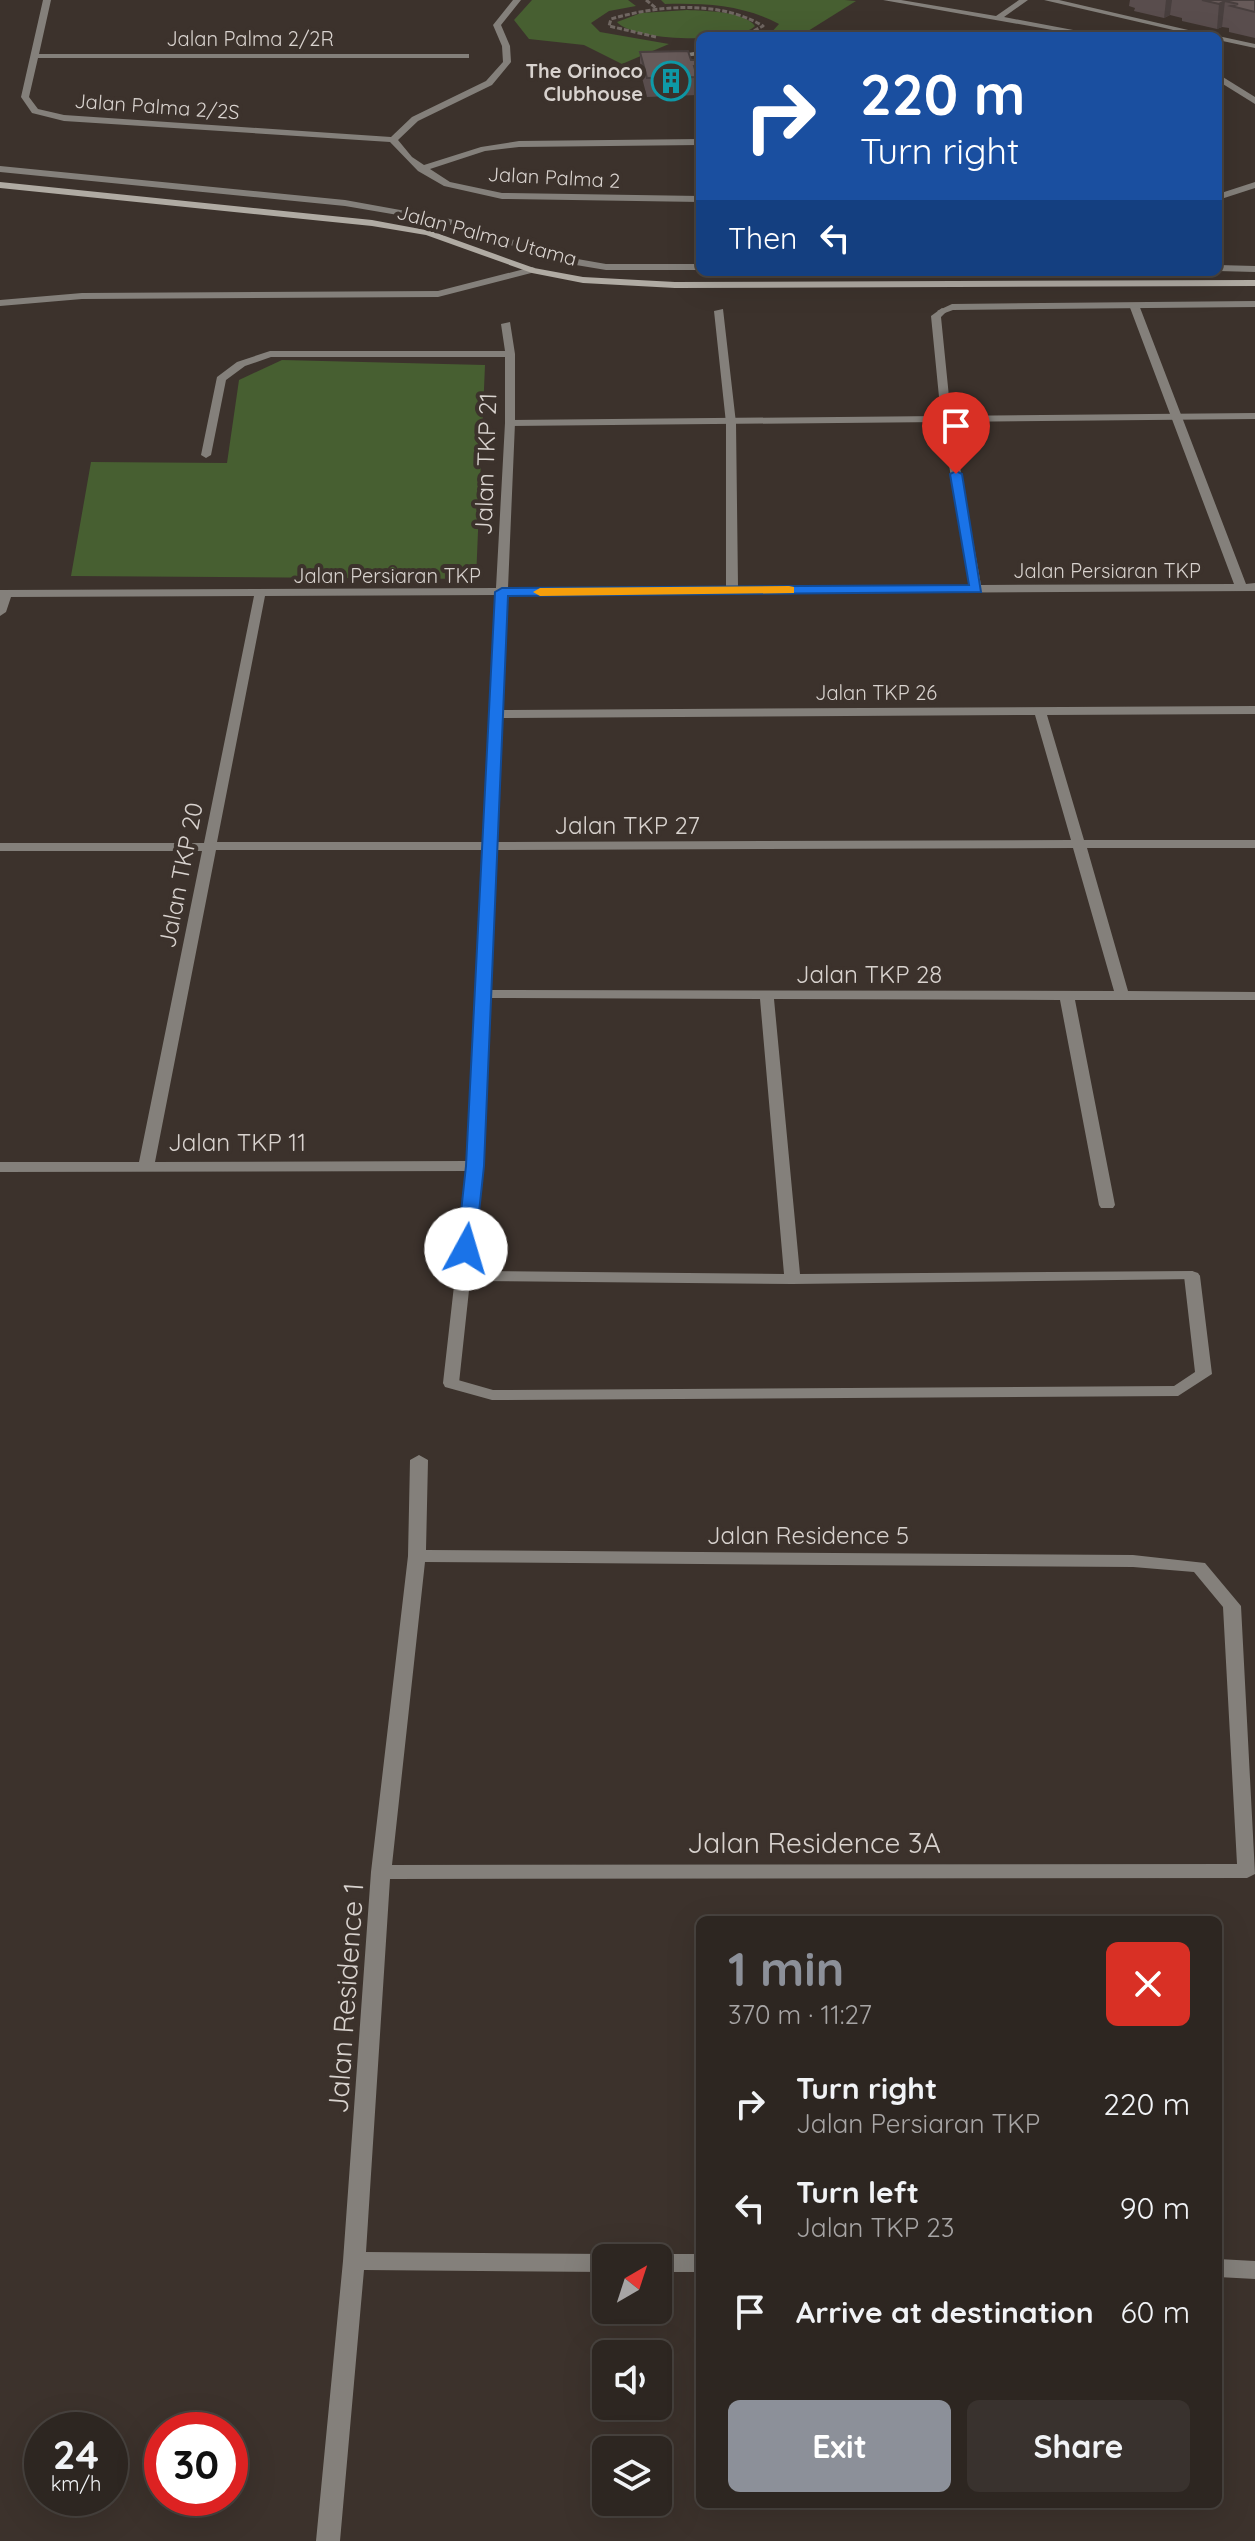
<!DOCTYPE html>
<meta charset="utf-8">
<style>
:root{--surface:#2d2621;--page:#39322e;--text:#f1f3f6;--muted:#a7a5a5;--line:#48433f;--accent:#8c9099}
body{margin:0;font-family:Quicksand,sans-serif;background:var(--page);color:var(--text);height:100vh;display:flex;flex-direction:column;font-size:30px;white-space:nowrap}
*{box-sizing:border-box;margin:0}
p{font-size:26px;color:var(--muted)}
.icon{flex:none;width:44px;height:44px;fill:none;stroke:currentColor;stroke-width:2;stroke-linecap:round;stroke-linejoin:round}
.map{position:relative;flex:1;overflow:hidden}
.panel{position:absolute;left:696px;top:1916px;width:526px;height:592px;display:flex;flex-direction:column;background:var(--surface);border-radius:12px;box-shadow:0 8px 32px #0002,0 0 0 2px var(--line)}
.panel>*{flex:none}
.guide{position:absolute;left:696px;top:32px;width:526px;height:244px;border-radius:12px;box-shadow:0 8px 32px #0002,0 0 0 2px var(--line);background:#1a4fa0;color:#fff;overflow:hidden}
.needle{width:52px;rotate:39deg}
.buttons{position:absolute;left:592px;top:2244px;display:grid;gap:16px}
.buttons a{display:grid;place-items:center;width:80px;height:80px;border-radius:12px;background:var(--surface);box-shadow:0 8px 32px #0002,0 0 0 2px var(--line);font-size:40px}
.speed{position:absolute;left:24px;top:2412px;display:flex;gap:16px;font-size:40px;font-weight:700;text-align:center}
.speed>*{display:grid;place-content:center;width:104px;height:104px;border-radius:50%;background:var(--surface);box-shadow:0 8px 32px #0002,0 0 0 2px var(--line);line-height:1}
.speed small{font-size:20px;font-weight:400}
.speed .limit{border:12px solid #d22;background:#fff;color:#111}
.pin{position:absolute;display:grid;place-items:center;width:68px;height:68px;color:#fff;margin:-82px -34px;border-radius:50% 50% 50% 0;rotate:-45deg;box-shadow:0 0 8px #0007}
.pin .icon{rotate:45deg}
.me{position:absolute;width:88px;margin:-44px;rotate:6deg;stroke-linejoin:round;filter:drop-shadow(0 0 6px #0008)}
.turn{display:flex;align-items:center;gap:28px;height:168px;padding:0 32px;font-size:36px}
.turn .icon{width:104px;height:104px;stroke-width:2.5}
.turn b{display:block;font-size:56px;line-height:68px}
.then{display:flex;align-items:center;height:76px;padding:0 32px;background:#0003;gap:16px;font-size:30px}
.round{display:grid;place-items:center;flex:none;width:84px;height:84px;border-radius:12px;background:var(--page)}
.head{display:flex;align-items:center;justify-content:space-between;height:136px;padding:0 32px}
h1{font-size:48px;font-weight:700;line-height:60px;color:var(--accent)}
.action{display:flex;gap:16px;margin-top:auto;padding:16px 32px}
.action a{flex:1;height:92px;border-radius:12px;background:var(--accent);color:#fff;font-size:32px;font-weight:700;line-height:92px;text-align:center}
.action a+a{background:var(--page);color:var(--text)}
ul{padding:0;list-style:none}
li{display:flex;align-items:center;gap:24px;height:104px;padding:0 32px}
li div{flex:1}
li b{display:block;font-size:30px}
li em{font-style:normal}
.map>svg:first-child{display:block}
.green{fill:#475f31}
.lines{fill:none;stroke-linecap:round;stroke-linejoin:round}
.path{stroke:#6f6661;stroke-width:3;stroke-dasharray:5 2;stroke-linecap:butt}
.lane{fill:#84807b;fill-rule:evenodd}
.street{fill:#84807b;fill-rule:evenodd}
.secondary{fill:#b0aba3;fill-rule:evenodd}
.wall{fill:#594d4d}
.shaded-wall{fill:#483f3e}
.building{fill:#675a59;stroke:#483f3e;stroke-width:2}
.route{fill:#1a73e8;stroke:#114b97;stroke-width:2}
.slow{fill:#f59e0b}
.labels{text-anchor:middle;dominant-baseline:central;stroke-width:8;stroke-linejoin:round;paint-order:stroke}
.far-street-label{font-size:20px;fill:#d8d2ce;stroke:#3c322c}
.far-poi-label{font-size:20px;font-weight:bold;fill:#d8d2ce;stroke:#3c322c;text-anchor:end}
.street-label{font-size:24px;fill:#d8d2ce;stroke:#3c322c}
.near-street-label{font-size:28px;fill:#d8d2ce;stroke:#3c322c}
</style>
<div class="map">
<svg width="1255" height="2541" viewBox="0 0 1255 2541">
<rect width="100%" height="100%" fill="#3c322c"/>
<g class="green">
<path d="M532,0H628L636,6L609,11L591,23L600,32L669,44L622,64L584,45L529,39L514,20Z"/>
<path d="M661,0H845L856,1L800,36H764L769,35L779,24C744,5 705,3 665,4Z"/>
<path d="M687,10C706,11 744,11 755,26C737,44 634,42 617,22L641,13Z"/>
<path d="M282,360L485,365L476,579L71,576L91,462L227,463L239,380Z"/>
</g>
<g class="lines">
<g class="path">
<path d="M646,0L657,9"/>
<path d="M656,37L609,26L611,19C658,5 720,0 763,26L744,36"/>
</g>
<g class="lane">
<path d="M532,267L535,268V272L438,297L82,299L0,306V300L82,293L438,291Z"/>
<path d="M1255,301V307L953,310L942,314L937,311L952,304Z"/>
<path d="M1255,413V419L510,426L505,423L510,420Z"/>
<path d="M1192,1271L1200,1276L1212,1374L1178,1396L492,1400L445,1387L443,1383L451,1378L493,1390L1174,1386L1195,1372L1184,1276Z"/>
</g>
<g class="street">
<path d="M43,0H51L39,54H469V58H38L29,97L38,109L64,115L391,137L412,117L486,81L503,62L502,46L493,25L513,0H521L501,25L510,46L511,62L492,85L418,121L398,140L412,157L424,165L481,147L519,141L700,139V145L519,147L485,151L430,169L450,182L502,193L700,196V202L502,199L444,186L418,171L390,142L64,121L32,113L21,97Z"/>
<path d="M883,0H901L996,16L1019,0H1028L1004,17L1105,36H1086Z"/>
<path d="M1044,0H1059L1214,36H1199Z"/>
<path d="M1216,36H1218L1255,44V48L1218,40Z"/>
<path d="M700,51V55L668,59L664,57Z"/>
<path d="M1218,74L1255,97V104L1218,81Z"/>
<path d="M0,166L345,200L450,219L566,257L606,264H700V270H606L564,263L445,223L345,206L0,172Z"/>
<path d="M1255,182V188L1218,200V194Z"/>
<path d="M1218,265L1255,266V272L1218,271Z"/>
<path d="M1131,303L1139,305L1246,584L1255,583V591L508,595L503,710L1255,706V714L1047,715L1084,840H1255V848H1087L1128,991L1255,992V1000H1075L1115,1205L1113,1208H1101L1099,1205L1060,1000L774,999L800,1274L1192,1271L1198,1273L1200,1276L1198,1279L792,1284L470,1281L459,1383L451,1388L443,1383L467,1171L0,1172V1162H139L202,851H0V843H204L254,596L11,597L6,612L0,616V590L496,588L505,423V357H271L245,366L226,380L211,455L206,458L201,455L217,377L237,362L270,351H505L501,324L510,322L515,354V423L508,588L726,586V423L714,311L723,309L736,423L738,586L969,585L941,417L931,316L942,308L947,311L941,317L951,417L981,585L1234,584L1129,305ZM496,595L484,842H217L265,596ZM1035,715L1071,840L497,842L502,718ZM1073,848L1114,991L490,990L497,850ZM216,850H483L468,1161L155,1162ZM490,998L760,999L784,1274L472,1271L483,1166Z"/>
<path d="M419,1455L428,1460L426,1550L1133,1555L1205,1563L1241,1606L1255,1874L1247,1878L390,1879L366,2252L606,2254L615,2258H606V2272L364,2270L340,2541H316L343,2261L371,1872L408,1556L410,1460ZM425,1562L1133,1567L1194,1572L1223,1607L1237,1864L392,1865Z"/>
<path d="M658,2254H700V2272H658V2258H649Z"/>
<path d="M1218,2259L1255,2261V2279L1218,2277Z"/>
</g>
<path class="secondary" d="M0,182L372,220L431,231L534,268L583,277L675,282L1255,280V286L675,288L583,283L532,273L426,235L372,226L0,188Z"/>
</g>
<g class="wall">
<path d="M1130,0H1255V38L1229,32V28L1222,27L1217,29L1182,21V18L1170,15L1164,18L1134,11L1135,8L1129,6Z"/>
<path d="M640,52L691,60H697V52H700V84H697V95L647,97L640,70Z"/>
</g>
<g class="shaded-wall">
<path d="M1166,0H1172L1170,15L1164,18Z"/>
<path d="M1225,1L1222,27L1217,29L1219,4Z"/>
</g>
<g class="building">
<path d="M1202,0H1255V12L1231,6L1238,4L1225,1L1219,4Z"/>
<path d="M688,51L691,60H699L697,52H700V66H694L697,77L647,78L640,52Z"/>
</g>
<path class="route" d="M956,471L962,474L981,592L508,596L484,1166L475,1249L472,1252H460L457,1249L466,1166L495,592L502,588L969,585L950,474Z"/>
<path class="slow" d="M789,586L794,587V593L540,596L533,592L540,588Z"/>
<defs>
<symbol id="building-ring" viewBox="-11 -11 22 22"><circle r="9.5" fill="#3c322c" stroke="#0f9aa8" stroke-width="1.5"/><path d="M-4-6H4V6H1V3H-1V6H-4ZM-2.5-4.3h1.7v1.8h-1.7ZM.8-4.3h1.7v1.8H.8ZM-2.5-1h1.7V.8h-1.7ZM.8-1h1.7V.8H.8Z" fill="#0f9aa8"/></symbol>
</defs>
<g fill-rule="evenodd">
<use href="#building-ring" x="649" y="59" width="44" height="44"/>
</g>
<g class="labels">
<g class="far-street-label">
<text x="250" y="38">Jalan Palma 2/2R</text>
<text transform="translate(157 106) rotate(4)">Jalan Palma 2/2S</text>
<text transform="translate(554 177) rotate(3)">Jalan Palma 2</text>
<text transform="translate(487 235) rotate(15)">Jalan Palma Utama</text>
<text x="1107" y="570">Jalan Persiaran TKP</text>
<text x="387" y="575">Jalan Persiaran TKP</text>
<text x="876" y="692">Jalan TKP 26</text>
</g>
<g class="far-poi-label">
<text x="643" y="70">The Orinoco<tspan x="643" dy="23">Clubhouse</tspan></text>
</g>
<g class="street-label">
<text transform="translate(485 464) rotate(-88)">Jalan TKP 21</text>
<text x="627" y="825">Jalan TKP 27</text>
<text transform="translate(180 875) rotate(-79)">Jalan TKP 20</text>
<text x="869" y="974">Jalan TKP 28</text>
<text x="237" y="1142">Jalan TKP 11</text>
<text x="808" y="1535">Jalan Residence 5</text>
</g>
<g class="near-street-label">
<text x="814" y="1842">Jalan Residence 3A</text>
<text transform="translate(345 1998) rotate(-86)">Jalan Residence 1</text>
</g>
</g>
</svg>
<div class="buttons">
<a><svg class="needle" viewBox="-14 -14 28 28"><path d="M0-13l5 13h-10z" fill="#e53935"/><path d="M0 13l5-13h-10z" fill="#a7a5a5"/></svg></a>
<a><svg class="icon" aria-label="sound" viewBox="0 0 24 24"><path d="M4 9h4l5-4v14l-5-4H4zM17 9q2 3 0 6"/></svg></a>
<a><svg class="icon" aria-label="layers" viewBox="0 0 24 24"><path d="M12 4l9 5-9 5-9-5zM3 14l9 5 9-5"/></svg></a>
</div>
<div class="speed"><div>24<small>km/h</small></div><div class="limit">30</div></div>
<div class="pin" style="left:956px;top:474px;background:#d93025"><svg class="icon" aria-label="arrive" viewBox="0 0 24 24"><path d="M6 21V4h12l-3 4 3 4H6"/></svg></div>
<svg class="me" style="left:466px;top:1249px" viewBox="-20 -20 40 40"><circle r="19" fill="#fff"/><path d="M0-13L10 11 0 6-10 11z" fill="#1a73e8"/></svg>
<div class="guide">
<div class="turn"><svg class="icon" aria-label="right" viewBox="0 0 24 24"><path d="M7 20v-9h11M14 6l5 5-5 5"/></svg><div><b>220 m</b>Turn right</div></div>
<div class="then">Then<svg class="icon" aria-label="left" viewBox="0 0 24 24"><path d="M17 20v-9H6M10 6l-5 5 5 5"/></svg></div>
</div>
<section class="panel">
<div class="head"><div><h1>1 min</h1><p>370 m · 11:27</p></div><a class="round" style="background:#d93025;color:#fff"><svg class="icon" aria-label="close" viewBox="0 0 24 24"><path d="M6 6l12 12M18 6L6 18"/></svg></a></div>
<ul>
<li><svg class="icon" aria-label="right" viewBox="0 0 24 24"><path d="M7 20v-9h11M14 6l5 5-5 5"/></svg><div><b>Turn right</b><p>Jalan Persiaran TKP</p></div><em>220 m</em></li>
<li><svg class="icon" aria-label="left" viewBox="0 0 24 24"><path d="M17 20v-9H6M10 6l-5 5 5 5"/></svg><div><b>Turn left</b><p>Jalan TKP 23</p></div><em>90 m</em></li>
<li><svg class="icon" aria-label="arrive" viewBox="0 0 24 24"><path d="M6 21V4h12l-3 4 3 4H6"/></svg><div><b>Arrive at destination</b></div><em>60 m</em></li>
</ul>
<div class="action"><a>Exit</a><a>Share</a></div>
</section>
</div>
